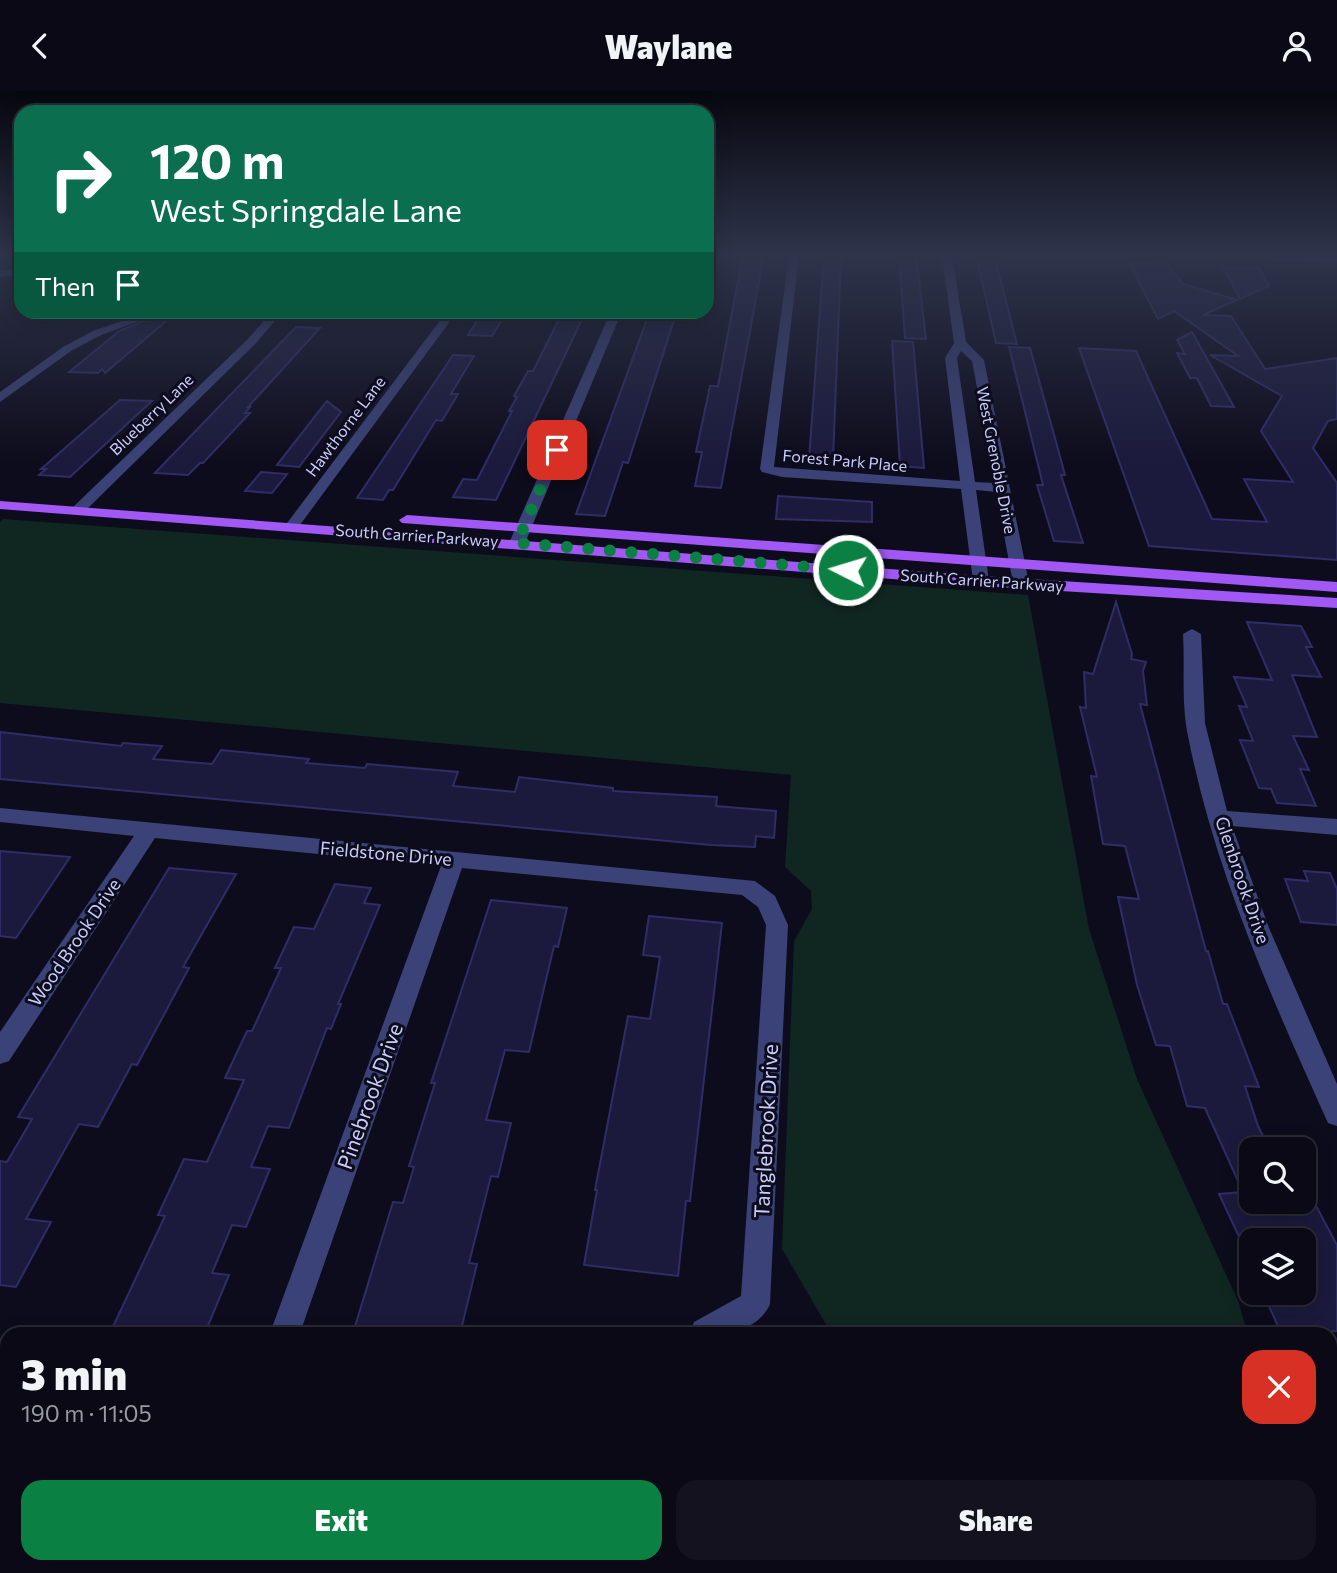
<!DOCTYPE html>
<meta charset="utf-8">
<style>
:root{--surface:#0a0915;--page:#13121e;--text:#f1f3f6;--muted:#999aa0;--line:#2a2a34;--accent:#0b8043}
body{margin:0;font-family:Commissioner,sans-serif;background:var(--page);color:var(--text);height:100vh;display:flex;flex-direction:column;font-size:26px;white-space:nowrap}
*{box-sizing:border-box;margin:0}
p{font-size:23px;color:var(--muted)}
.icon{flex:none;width:38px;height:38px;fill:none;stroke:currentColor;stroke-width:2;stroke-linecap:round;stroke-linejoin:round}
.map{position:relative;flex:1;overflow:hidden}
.drawer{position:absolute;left:0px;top:1236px;width:1337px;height:247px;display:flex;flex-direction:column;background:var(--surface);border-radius:21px 21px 0 0;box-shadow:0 4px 18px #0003,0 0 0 2px var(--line)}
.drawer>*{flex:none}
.banner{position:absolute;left:14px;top:14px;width:700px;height:214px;border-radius:21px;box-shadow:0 4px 18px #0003,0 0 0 2px var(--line);background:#0b6e4f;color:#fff;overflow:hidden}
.tools{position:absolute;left:1239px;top:1046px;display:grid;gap:14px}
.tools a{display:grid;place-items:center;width:77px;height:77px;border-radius:14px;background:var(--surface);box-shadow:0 4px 18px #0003,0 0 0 2px var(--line);font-size:35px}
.pin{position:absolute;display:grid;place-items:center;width:60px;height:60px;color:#fff;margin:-30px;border-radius:14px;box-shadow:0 4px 10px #0006}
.me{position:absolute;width:77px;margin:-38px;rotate:275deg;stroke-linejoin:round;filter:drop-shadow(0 0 5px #0008)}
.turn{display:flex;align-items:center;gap:24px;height:147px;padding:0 21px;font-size:32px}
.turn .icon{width:91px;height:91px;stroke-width:2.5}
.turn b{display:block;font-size:49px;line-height:60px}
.then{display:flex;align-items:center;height:66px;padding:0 21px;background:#0003;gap:14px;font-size:26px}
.round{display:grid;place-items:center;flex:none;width:74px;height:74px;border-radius:21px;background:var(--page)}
.head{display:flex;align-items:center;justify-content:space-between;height:119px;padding:0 21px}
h1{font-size:42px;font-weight:800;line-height:52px}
.primary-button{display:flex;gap:14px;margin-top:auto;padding:14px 21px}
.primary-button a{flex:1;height:80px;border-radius:21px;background:var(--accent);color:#fff;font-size:28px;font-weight:800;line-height:80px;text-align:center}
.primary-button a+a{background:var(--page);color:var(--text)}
header{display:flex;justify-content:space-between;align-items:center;height:91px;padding:0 21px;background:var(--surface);font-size:32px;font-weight:800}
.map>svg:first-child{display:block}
.green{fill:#102621}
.building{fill:#1b1a3c;stroke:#2f2d67;stroke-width:2}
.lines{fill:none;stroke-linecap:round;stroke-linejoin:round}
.minor{fill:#3a4278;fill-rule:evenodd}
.major{fill:#a158f5;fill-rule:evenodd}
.route{stroke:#0b8043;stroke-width:12;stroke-dasharray:0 21.6}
.labels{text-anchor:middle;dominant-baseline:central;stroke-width:6;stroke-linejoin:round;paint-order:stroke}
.far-street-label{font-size:16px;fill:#cacdfc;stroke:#0d0c1c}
.street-label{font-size:18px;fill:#cacdfc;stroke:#0d0c1c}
.near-street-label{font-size:21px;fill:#cacdfc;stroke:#0d0c1c}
</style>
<header><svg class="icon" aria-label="back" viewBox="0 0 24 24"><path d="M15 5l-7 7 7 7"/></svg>Waylane<svg class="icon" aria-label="person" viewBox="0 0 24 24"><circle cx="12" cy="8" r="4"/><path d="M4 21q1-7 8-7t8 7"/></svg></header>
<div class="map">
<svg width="1337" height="1482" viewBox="0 0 1337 1482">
<rect width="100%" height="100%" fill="#0d0c1c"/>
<path class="green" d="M3,428L1028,504L1089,838L1137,988L1239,1212L1247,1242H831L782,1158L794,850L812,818L811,800L785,776L791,684L0,612V431Z"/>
<g class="building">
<path d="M743,164H764L721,397L695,395L702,361H696L710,295H718Z"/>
<path d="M824,164H841L833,369L809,368Z"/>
<path d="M899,164H916L926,248L905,247Z"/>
<path d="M976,164H994L1017,253L996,252Z"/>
<path d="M1129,172L1168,173L1183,193L1237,209L1203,224L1231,225L1265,278L1337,267V328L1328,330L1313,357L1337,392V469L1149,455L1079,257L1136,260L1212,428L1267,431L1244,388L1293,391L1261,340L1282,305L1210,264L1238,265L1174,220L1158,228Z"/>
<path d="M1223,176L1259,177L1269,195L1240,208Z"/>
<path d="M169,220H178L105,282L102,278L98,282L69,281L119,240Z"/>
<path d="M483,220H507L492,245L468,244Z"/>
<path d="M563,220H586L496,409L453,406L463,388L477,389L512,320H509L517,306L514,305L528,280H533Z"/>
<path d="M650,220H677L628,372L623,371L605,425L576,423Z"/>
<path d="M296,236L320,237L248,316H250L245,322H250L203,372H200L188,384L155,382Z"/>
<path d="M1192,241L1205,264L1234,316L1211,315L1197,287H1190L1177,262L1185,263L1177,249Z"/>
<path d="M892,250L913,251L924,377L900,375Z"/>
<path d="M1009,256L1030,257L1058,358L1065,384H1061L1083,452L1054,450L1037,394H1043Z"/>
<path d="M453,264L474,265L451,303H458L442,330L436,329L393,399H389L383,409L357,407Z"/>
<path d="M120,309L152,310L70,386L39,384L46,378H41Z"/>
<path d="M327,310L341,321L299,376L277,374Z"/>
<path d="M261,381L287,383L272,402L245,400Z"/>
<path d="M778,405L872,411V431L776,428Z"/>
<path d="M1116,511L1132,563L1131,568L1146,571L1143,580L1147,614L1140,613L1206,860H1208L1223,913H1227L1259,996L1245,995L1258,1035L1270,1059H1251V1111H1314L1337,1154V1240L1281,1242L1263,1202H1304V1150H1241L1219,1103L1243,1101L1205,1017L1187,1015L1170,955L1156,954L1137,894L1118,806L1139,808L1125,755L1103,753L1091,685L1097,686L1080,616L1086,617L1084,581L1093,583Z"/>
<path d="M1247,531L1301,535L1312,556H1306L1321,586L1292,584L1317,646L1293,645L1309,679L1300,678L1316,715L1277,712L1271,698L1259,697L1240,649L1253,650L1239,615L1247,616L1234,586L1272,589Z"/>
<path d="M0,641L121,655L123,652L162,655L153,668L212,673L221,659L309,668L306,672L365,677L367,673L458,681L453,695L515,701L519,686L613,697V700L717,706L716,715L776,720L774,747L756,745L755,756L711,754L0,688Z"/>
<path d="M0,760L70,766L16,847L0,845Z"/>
<path d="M169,777L236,783L183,876L189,877L137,974L132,973L98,1036L79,1033L26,1128L51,1131L16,1196L0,1194V1070L7,1071L32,1028L18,1026Z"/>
<path d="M1304,780L1330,782L1337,798V834L1301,831L1285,788L1308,790Z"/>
<path d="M335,793L371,797L364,812L380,814L338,913H341L331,938L327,937L289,1037L268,1035L251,1076L270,1078L246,1136L232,1134L212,1182L229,1184L205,1242H110L165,1125L158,1124L184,1068L207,1071L244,989L225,987L247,940H252L281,877H275L294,836L314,838Z"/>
<path d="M491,809L567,817L558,856L554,855L529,961L505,959L486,1029L511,1032L498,1086L491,1085L469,1172L477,1173L461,1239L434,1235V1242H353L393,1111L403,1112L414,1076L409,1075L435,992H431Z"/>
<path d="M649,825L722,832L690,1110H686L678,1185L584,1174L597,1099H595L628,925L650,928L660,866L643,864Z"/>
</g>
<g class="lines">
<g class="minor">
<path d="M789,165H799L774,376L960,390L945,267L954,252L942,165H952L966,251L984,269L1029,492L1027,495H1015L1013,492L996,401L976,399L989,490L981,495L973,490L961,398L782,386L762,381L760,378ZM961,260L972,270L995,392L975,391L957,267Z"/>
<path d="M1235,165L1337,166V172L1240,168Z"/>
<path d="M21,177V183L0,186V180Z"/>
<path d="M150,220H167L101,244L71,260L0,311V301L63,256L93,240Z"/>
<path d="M272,220H283L257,251L82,423H72L70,420L72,417L249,247Z"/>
<path d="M442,220H453L448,233L297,438H287L284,435L287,432L439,231Z"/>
<path d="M611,220H622L525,452L522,455H512L509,452Z"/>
<path d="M1192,538L1201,543L1205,632L1227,720L1337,728V744L1232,735L1269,837L1337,993V1035L1328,1032C1272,908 1214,778 1188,645C1181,611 1185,577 1183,543Z"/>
<path d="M0,717L755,790L775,805L788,834L770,1213C757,1243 718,1245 690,1242L694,1231L741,1205L766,834L758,816L742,804L462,777L300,1242H270L441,775L155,747L9,970L0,973V941L134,745L0,731Z"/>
<path d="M1337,1321V1353L1330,1355V1323Z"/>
<path d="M185,1475H220L219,1482H183Z"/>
<path d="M1009,1475H1070L1073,1482H1006Z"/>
</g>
<g class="major">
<path d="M0,410L981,485L1337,507V517L981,495L0,418Z"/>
<path d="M407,424L1337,491V501L402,432L399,429Z"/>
</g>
</g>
<linearGradient id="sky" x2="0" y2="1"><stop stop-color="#07070f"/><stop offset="0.44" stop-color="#2f344b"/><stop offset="1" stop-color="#2f344b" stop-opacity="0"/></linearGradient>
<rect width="1337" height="372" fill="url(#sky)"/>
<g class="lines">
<path class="route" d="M557,359L517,452L848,479"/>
</g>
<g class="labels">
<g class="far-street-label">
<text transform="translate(151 323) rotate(-44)">Blueberry Lane</text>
<text transform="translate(345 335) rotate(-53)">Hawthorne Lane</text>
<text transform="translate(845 369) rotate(5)">Forest Park Place</text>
<text transform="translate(997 369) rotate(79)">West Grenoble Drive</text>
<text transform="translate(417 444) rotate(4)">South Carrier Parkway</text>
<text transform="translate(982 489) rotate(4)">South Carrier Parkway</text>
</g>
<g class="street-label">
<text transform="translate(386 762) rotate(5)">Fieldstone Drive</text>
<text transform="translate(1243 789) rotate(71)">Glenbrook Drive</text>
<text transform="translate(74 851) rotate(-56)">Wood Brook Drive</text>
</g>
<g class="near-street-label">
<text transform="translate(369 1005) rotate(-70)">Pinebrook Drive</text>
<text transform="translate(765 1040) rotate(-87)">Tanglebrook Drive</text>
</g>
</g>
</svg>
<div class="tools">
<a><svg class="icon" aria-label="search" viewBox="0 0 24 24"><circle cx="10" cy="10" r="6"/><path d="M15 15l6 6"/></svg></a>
<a><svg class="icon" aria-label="layers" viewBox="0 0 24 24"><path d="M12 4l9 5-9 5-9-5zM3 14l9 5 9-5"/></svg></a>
</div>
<div class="pin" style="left:557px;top:359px;background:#d93025"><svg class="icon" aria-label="arrive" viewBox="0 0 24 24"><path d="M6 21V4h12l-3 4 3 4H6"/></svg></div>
<svg class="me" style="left:848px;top:479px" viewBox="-20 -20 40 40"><circle r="17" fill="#0b8043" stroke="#fff" stroke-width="3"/><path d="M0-11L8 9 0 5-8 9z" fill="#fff"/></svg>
<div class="banner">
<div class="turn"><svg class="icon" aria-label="right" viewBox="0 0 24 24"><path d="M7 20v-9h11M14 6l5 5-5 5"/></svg><div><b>120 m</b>West Springdale Lane</div></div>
<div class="then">Then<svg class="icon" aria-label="arrive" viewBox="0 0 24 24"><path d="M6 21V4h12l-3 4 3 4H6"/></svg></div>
</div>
<section class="drawer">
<div class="head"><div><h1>3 min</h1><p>190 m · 11:05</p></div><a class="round" style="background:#d93025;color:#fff"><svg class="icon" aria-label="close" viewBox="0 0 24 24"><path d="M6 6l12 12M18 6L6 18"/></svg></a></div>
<div class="primary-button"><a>Exit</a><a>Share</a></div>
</section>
</div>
